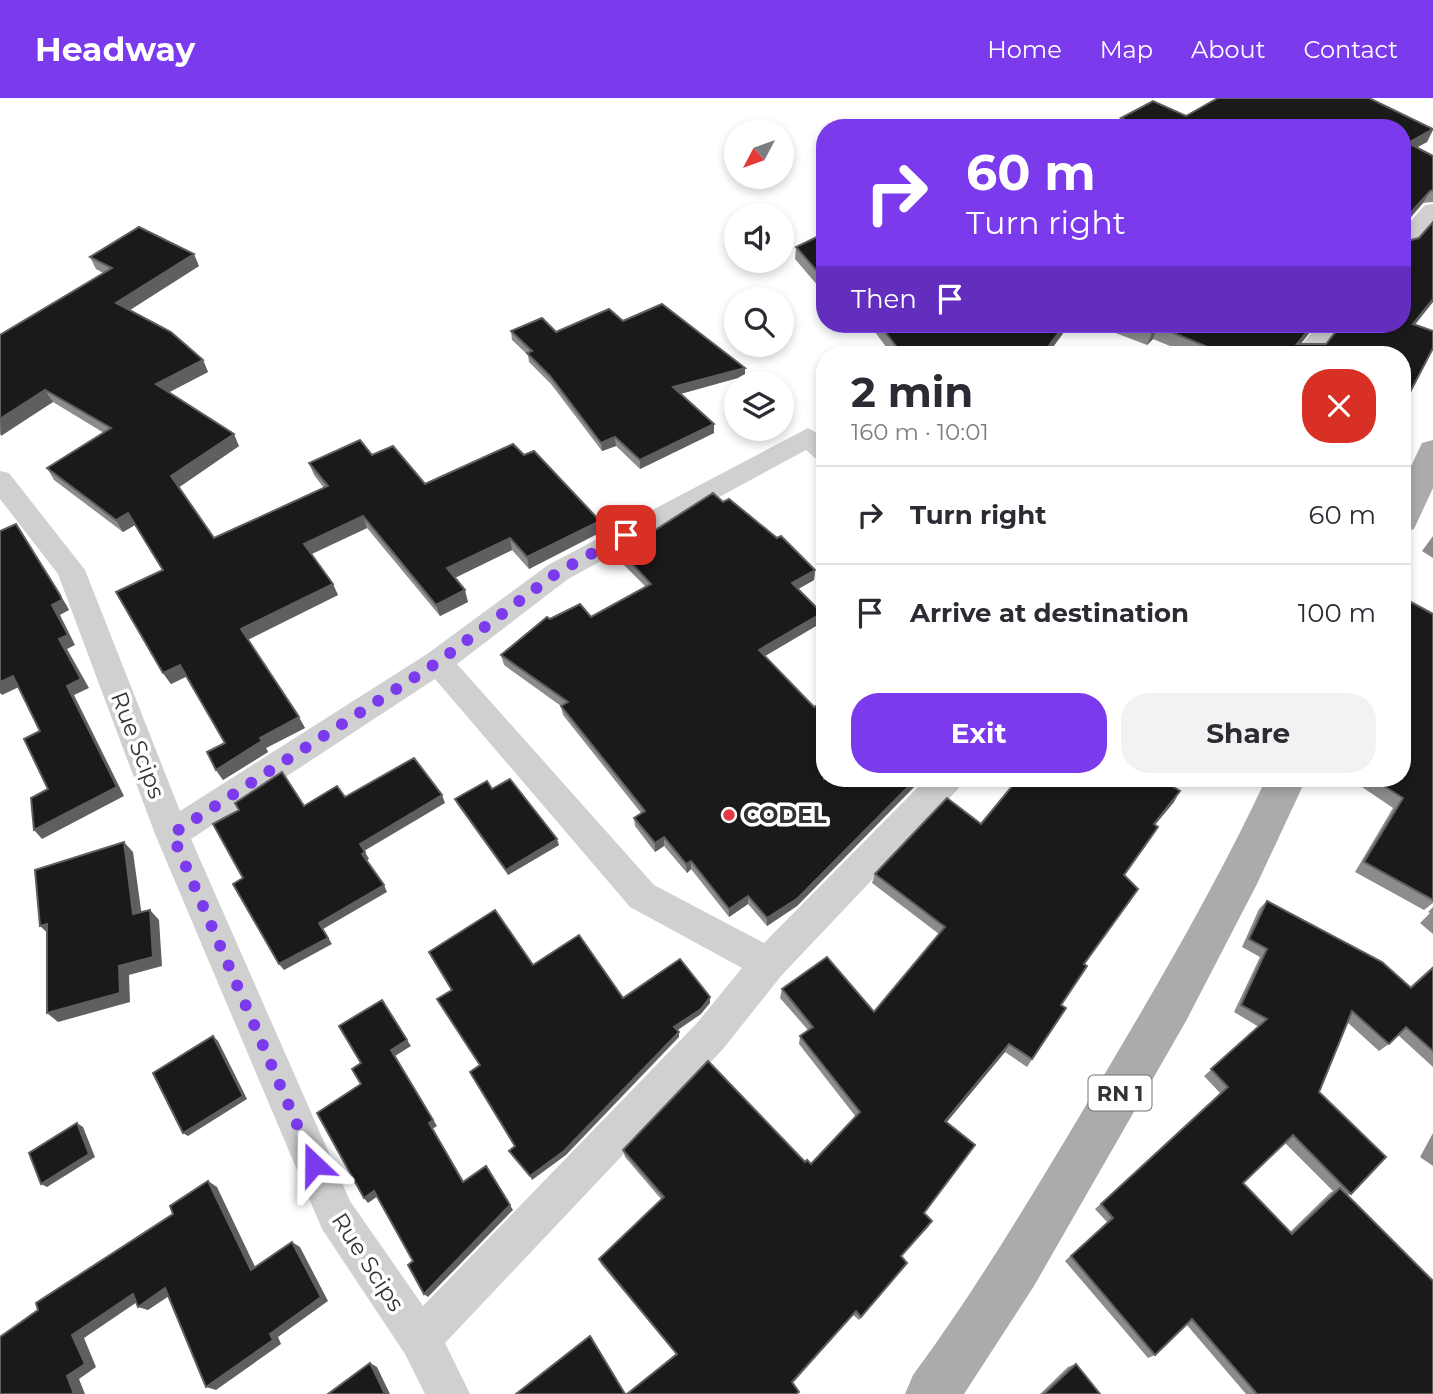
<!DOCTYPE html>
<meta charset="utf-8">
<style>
:root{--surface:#fff;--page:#f2f2f3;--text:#2b2b33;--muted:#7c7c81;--line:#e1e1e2;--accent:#7c3aed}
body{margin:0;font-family:Montserrat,sans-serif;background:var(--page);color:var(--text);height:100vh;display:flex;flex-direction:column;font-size:26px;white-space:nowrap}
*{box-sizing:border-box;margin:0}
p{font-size:23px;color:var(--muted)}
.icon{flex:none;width:38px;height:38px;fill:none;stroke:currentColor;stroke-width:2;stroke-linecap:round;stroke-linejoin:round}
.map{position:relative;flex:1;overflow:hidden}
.side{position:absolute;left:816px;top:248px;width:595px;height:441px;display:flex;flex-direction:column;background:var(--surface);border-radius:28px;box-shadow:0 4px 10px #0003}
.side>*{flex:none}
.hud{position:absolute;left:816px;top:21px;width:595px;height:214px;border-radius:28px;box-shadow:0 4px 10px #0003;background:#7c3aed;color:#fff;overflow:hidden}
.needle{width:46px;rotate:229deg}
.buttons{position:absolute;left:724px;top:21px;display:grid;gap:14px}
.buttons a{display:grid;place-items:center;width:70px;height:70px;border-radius:50%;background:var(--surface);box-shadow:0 4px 10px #0003;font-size:35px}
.pin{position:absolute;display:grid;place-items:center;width:60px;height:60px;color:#fff;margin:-30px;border-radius:14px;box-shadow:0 4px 10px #0006}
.me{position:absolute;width:77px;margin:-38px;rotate:337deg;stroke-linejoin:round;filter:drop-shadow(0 0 5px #0008)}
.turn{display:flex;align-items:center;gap:24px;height:147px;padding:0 35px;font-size:32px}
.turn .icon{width:91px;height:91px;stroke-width:2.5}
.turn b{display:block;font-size:49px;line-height:60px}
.then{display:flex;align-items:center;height:66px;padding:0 35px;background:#0003;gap:14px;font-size:26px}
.round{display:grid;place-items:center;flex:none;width:74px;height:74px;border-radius:28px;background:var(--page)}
.headline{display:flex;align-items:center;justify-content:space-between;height:119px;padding:0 35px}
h1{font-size:42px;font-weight:700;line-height:52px}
.cta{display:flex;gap:14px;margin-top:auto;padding:14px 35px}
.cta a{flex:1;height:80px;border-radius:28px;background:var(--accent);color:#fff;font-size:28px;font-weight:700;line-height:80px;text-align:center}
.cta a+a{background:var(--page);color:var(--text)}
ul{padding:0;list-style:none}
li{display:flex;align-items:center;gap:21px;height:98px;padding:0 35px;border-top:2px solid var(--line)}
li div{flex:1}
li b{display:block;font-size:26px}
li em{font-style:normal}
header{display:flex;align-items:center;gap:42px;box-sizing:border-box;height:98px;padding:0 35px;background:var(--accent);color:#fff}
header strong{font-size:33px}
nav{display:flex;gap:38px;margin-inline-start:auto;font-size:24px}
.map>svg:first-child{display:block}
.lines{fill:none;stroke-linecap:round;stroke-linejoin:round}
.minor{fill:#d0d0d0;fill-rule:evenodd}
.primary{fill:#ababab;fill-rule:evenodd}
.wall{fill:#8c8c8c;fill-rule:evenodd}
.shaded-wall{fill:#5f5f5f}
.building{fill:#1a1a1a;stroke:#5f5f5f;stroke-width:2}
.route{stroke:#7c3aed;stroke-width:12;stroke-dasharray:0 21.6}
.poi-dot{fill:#e63946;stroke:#fff;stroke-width:2.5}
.labels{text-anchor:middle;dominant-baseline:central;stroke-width:7;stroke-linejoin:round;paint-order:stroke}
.shield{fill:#fff;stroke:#707070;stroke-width:2}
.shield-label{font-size:21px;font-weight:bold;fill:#333}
.street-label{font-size:23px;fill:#333;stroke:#fff}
.poi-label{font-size:23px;font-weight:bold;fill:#333;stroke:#fff;text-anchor:start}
</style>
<header>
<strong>Headway</strong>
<nav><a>Home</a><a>Map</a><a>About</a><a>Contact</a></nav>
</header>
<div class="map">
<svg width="1433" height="1296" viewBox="0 0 1433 1296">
<rect width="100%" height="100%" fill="#fff"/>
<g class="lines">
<g class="minor">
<path d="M1433,106V125L1410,151L1402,153V133L1425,107Z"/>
<path d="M1319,226H1344L1318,257H1293Z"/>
<path d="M808,330L824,339V363L815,360L806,352L568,481L457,566L654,787L764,845L926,681H963L958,691L781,878L723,951L445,1245L470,1296H425L405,1256L322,1131L155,736L58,476L0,401V373L9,375L85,472L180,713L427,556L548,467ZM435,581L630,809L742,870L697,925L423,1208L350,1103L191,741Z"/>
</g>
<g class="primary">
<path d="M1433,342V390L1414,431L1402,435V387L1422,345Z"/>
<path d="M1266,681H1306L1257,786L1186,923L1034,1188L964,1296H905L913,1277C975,1193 1028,1104 1082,1014C1147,905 1212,796 1266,681Z"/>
</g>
</g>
<g class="wall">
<path d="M1186,18L1433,31L1427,44L1416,50L1433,58V104L1423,105L1407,124V143L1419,140L1433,124V204L1415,227L1406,302L1402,308V257H1192L1153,241L1147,247L1092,226H1316L1301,246H1326L1402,226V30H1118L1121,20Z"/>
<path d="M824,137V195L795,161L796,149Z"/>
<path d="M90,159L199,168L130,212L203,262L208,274L169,294L239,348L179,389L214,440L324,390L314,377L309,365L372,357L425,386L524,357L600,423L601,434L529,471L512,452L455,480L468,504L440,518L367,430L312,456L338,497L248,542L305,630L266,650L268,654L223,682L216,672L225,645L186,579L171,586L163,575V472L135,427L123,434L54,382L47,370L104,335L53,304L0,337V237L103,175L96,171Z"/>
<path d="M623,223L745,278L680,296L714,335L640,371L616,348L602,353L551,286L529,264L528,257L512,242L511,233L556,234Z"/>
<path d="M869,226H1070L1047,257H892Z"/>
<path d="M723,404L815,472L814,482L798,491L821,525L765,558L824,681H920L918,685L797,808L767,828L748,806L729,819L691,771L687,775L664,748L655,754L635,728L634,720L641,715L563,617L561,608L504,567L501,557L550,521L591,519L646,489L622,465L621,454Z"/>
<path d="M1433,438V460L1422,453Z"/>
<path d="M1433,516V805L1424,812L1355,774L1393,710L1362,689L1369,681H1402Z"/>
<path d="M455,701L559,747L508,777L457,706Z"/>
<path d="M1174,704L1155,727L1152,739L1124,778L1084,867L1061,907L1066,910L1027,969L1005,954L946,1024L924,1115L929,1128L901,1158L907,1165L859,1222L853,1217L793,1285L799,1294L797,1296H627L676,1256L601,1166L599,1161L661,1101L625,1059L623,1052L805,1064L811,1066L856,1019L799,946L800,938L808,932L780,900L782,891L874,914L939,836L872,785L875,776L981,726Z"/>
<path d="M1267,803L1410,889L1433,868V969L1398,937L1389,946L1379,953L1347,924L1319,994L1351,1096L1347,1097L1433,1296H1246L1186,1226L1155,1257L1148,1260L1065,1163L1107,1124L1095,1111L1220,995L1204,978L1259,929L1234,914L1260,859L1242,849L1259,811ZM1285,1045L1333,1093L1330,1095L1290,1134L1243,1085Z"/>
<path d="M1433,809V836L1420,825L1430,815L1428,814Z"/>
<path d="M1433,1035V1068L1420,1059Z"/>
<path d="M1076,1266L1100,1296H1040L1068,1269Z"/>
</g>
<g class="shaded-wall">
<path d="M1433,32L1427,44L1402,57L1408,45Z"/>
<path d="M1430,93L1423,105L1402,129L1407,119Z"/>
<path d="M194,156L199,168L122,217L116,205Z"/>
<path d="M1433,201V204L1405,238L1413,226Z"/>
<path d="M1065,226H1070L1047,257H1042Z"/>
<path d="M1313,226H1316L1292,257L1297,246Z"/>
<path d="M1157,228L1153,241L1147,247L1152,235Z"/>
<path d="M203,262L208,274L162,298L156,286Z"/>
<path d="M745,270V278L673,298V289Z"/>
<path d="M45,292L53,304L1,338L0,321Z"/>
<path d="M714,326V335L640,371V362Z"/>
<path d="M234,336L239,348L178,390L171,378Z"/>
<path d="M615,339L616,348L602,353L601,345Z"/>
<path d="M128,415L135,427L123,434L116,422Z"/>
<path d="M363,418L367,430L309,457L304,446Z"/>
<path d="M600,423L601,434L529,471L527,459Z"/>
<path d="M16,426L67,508L69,512L60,517L75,547L67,551L89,590L74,597L124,698L42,741L34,732L117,689L67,588L59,541L52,507Z"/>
<path d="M510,440L512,452L450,482L447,470Z"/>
<path d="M815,472L814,482L791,495L792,485Z"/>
<path d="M333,486L338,497L247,542L241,531Z"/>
<path d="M465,492L468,504L440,518L436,507Z"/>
<path d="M822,515L821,525L758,562L759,552Z"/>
<path d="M180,567L187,578L171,586L163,575Z"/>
<path d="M13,578L21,588L2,597L0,595V584Z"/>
<path d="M299,619L305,630L266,650L268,654L223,682L216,672L260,640Z"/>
<path d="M916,681H920L918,685L797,808L767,828V820Z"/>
<path d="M1180,693L1174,704L1147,736L1154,726Z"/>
<path d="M442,697L445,705L364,753L360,746Z"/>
<path d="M664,739V748L655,754V745Z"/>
<path d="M557,741L559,747L508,777L506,772Z"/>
<path d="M124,744L133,754L143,826L133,816Z"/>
<path d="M365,754L369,761L366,763L362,756Z"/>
<path d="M691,763V771L687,775L686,766Z"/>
<path d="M384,787L387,794L323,831L332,846L284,872L279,866L319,825Z"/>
<path d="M748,798V806L729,819V811Z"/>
<path d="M150,812L159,822L162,868L129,877L130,904L58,924L47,915L119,868Z"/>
<path d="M47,826L51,838L40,828Z"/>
<path d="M710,899V905L701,916L675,934L674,929Z"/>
<path d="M679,934V939L566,1057L532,1082L530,1078Z"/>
<path d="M213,938L218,943L247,1001L188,1038L183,1035Z"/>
<path d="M407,942L411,948L395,958L437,1028L432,1031L467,1088L429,1025L391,952Z"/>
<path d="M1009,946L1005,954L942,1030L945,1023Z"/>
<path d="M77,1025L83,1029L95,1059L47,1089L41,1086Z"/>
<path d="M486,1068L513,1112L428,1199L424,1196Z"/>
<path d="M208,1083L217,1089L259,1177L251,1172Z"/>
<path d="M374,1093L378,1098L368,1105L364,1100Z"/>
<path d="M292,1144L300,1149L328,1203L278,1239L281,1246L216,1292L206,1289L270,1236Z"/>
<path d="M165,1190L175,1194L148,1212L138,1209Z"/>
<path d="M133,1196L143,1200L84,1240L96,1269L79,1281L85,1296H74L67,1278L72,1237Z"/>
<path d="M370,1265L377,1269L390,1296H385Z"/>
</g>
<g class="building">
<path d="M1218,0H1369L1433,31L1408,45L1433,58V92L1430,93L1407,119V143L1419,140L1433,124V201L1413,226L1433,233V250L1406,302L1402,300V257H1227L1157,228L1152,235L1128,226H1313L1297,246H1326L1342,226H1402V30H1140L1121,20L1153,3L1186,18Z"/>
<path d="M139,129L194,156L116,205L171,234L203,262L156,286L234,336L171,378L214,440L328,388L309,365L360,342L372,357L393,348L425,386L513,346L524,357L534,353L600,423L527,459L510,440L447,470L465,492L436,507L363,418L304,446L333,486L241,531L299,619L260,640L262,643L216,672L207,654L225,645L180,567L163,575L116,494L163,472L128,415L116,422L47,370L111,330L45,292L0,321V237L112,170L90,159Z"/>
<path d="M823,136L824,137V181L796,149Z"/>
<path d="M662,206L745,270L673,289L714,326L640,362L615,339L601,345L550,278L527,255L532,253L511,233L542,220L556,234L609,211L623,223Z"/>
<path d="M879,226H1065L1042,257H903Z"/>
<path d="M713,395L723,404L729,401L777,440L781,438L815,472L792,485L822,515L759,552L814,609L820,606L824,610V681H916L798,800L767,820L748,798L729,811L691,763L686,766L664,739L655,745L634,720L645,713L561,608L568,604L501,557L547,519L550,521L580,506L591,519L651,486L621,454Z"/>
<path d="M16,426L60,497L62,502L52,507L68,537L59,541L81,581L67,588L117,689L34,732L31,700L48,691L24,641L40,633L13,578L0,584V433Z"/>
<path d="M1409,503L1433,516V802L1364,764L1403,700L1373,681H1402V513Z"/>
<path d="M414,660L442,697L360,746L365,754L362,756L384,787L319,825L328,840L279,866L233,786L243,780L213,726L239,712L235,705L282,674L304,708L337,688L345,699Z"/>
<path d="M510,681L557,741L506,772L455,701L487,683L492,691Z"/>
<path d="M1018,681H1161L1180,693L1154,726L1158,729L1124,777L1138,791L1084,866L1087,868L1061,907L1066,910L1032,961L1009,946L945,1023L975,1047L924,1115L932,1123L901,1158L907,1165L861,1219L856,1213L792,1284L799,1294L796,1296H627L677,1256L599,1161L664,1099L623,1052L708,963L805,1064L807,1062L811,1066L860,1014L800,938L813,929L782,891L827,859L874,914L945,829L875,776L947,700L981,726Z"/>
<path d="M124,744L133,816L150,812L153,859L119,868L120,895L47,915V826L40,828L35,772Z"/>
<path d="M1267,803L1382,864L1411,890L1433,870V953L1406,929L1389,946L1352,913L1319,994L1386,1059L1351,1096L1293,1037L1243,1085L1292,1136L1340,1090L1433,1183V1296H1257L1192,1221L1155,1257L1071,1158L1113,1120L1101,1106L1228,989L1211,971L1267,921L1241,907L1267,851L1249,841Z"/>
<path d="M495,812L533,867L579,837L623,900L680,861L710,899L701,911L674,929L679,934L564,1053L530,1078L509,1053L515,1048L470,974L480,967L437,901L452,892L429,854Z"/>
<path d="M382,902L407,942L391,952L433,1022L429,1025L463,1084L486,1068L510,1107L424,1196L408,1167L413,1163L374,1093L364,1100L317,1015L361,986L352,971L361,965L339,928Z"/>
<path d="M213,938L243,998L183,1035L153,975Z"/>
<path d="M77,1025L89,1056L41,1086L29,1055Z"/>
<path d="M208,1083L251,1172L292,1144L321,1199L270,1236L273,1242L206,1289L165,1190L138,1209L133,1196L72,1237L85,1266L67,1278L74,1296H0V1239L38,1212L36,1205L173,1116L170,1108Z"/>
<path d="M590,1238L625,1296H516Z"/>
<path d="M370,1265L385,1296H328Z"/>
<path d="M1076,1266L1100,1296H1044Z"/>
</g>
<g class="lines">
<path class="route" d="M314,1066L172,736L438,564L558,474L626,437"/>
</g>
<circle class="poi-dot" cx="729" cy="717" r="7"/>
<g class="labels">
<rect class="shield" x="1088.5" y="977.5" width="63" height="35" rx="5"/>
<g class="shield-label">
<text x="1120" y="995">RN 1</text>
</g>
<g class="street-label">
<text transform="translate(138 647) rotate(69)">Rue Scips</text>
<text transform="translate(368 1164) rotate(57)">Rue Scips</text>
</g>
<g class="poi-label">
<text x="743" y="717">CODEL</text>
</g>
</g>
</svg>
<div class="buttons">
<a><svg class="needle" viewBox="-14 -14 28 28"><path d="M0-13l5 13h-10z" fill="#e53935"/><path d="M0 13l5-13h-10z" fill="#7c7c81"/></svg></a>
<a><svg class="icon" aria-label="sound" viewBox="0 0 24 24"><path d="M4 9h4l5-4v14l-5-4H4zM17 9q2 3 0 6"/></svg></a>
<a><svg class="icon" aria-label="search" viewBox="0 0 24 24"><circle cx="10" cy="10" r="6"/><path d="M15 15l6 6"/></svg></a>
<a><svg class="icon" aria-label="layers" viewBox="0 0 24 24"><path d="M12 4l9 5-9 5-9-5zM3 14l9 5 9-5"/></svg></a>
</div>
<div class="pin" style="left:626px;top:437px;background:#d93025"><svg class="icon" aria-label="arrive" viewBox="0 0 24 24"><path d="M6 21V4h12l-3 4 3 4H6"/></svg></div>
<svg class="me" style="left:314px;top:1066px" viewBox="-20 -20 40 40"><path d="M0-17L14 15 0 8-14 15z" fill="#7c3aed" stroke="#fff" stroke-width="4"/></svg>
<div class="hud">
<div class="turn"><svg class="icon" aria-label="right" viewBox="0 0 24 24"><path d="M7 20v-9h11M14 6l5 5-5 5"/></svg><div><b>60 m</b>Turn right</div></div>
<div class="then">Then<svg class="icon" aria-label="arrive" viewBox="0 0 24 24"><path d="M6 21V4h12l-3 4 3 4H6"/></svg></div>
</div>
<section class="side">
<div class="headline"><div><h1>2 min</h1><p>160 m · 10:01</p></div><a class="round" style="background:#d93025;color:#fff"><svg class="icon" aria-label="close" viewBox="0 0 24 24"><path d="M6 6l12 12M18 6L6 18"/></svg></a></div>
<ul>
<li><svg class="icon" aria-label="right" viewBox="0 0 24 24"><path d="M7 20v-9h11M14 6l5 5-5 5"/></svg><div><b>Turn right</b></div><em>60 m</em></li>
<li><svg class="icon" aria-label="arrive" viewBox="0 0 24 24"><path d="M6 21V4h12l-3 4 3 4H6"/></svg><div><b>Arrive at destination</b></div><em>100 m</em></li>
</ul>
<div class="cta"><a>Exit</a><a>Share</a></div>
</section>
</div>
